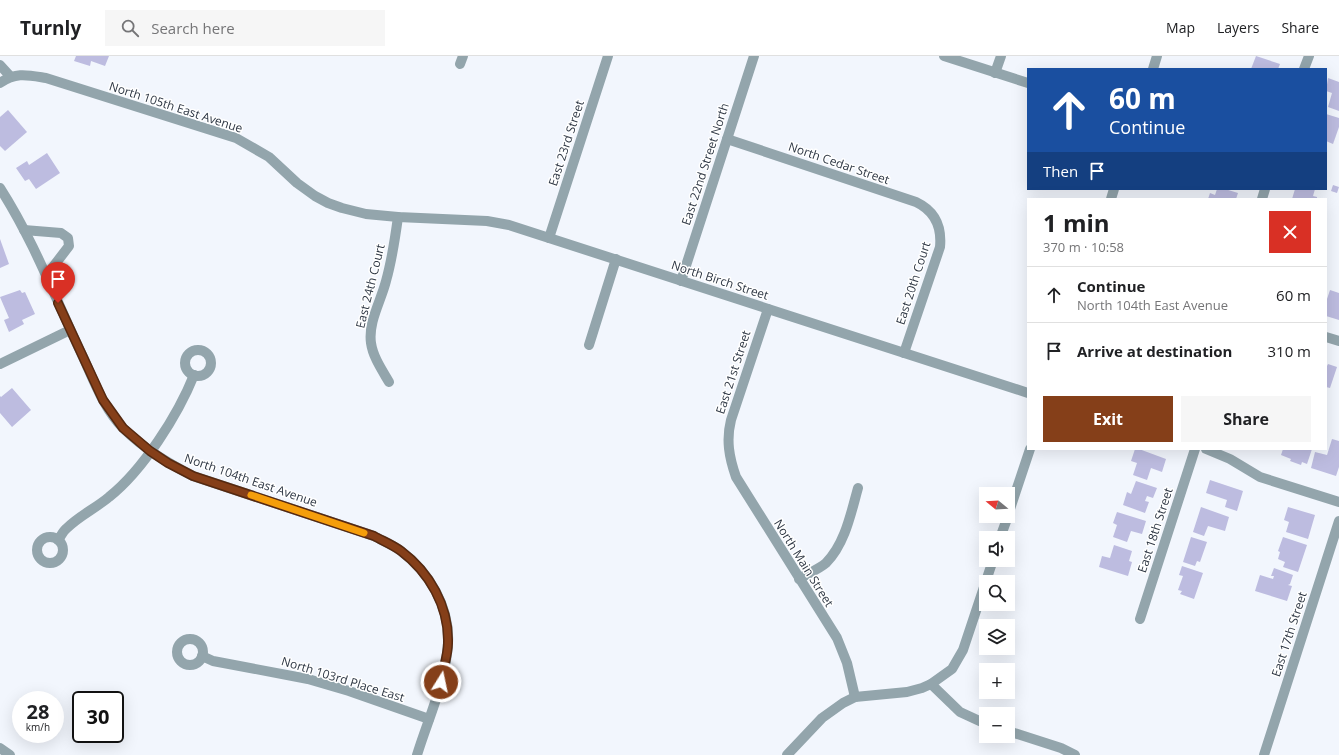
<!DOCTYPE html>
<meta charset="utf-8">
<style>
:root{--surface:#fff;--page:#f6f6f6;--text:#202124;--muted:#757577;--line:#e0e0e0;--accent:#853f19}
body{margin:0;font-family:"Open Sans",sans-serif;background:var(--page);color:var(--text);height:100vh;display:flex;flex-direction:column;font-size:15px;white-space:nowrap}
*{box-sizing:border-box;margin:0}
p{font-size:13px;color:var(--muted)}
.icon{flex:none;width:22px;height:22px;fill:none;stroke:currentColor;stroke-width:2;stroke-linecap:round;stroke-linejoin:round}
.map{position:relative;flex:1;overflow:hidden}
.sheet{position:absolute;left:1027px;top:142px;width:300px;height:252px;display:flex;flex-direction:column;background:var(--surface);border-radius:0px;box-shadow:0 4px 16px #0002}
.sheet>*{flex:none}
.top-card{position:absolute;left:1027px;top:12px;width:300px;height:122px;border-radius:0px;box-shadow:0 4px 16px #0002;background:#1a4fa0;color:#fff;overflow:hidden}
.needle{width:26px;rotate:288deg}
.fabs{position:absolute;left:979px;top:431px;display:grid;gap:8px}
.fabs a{display:grid;place-items:center;width:36px;height:36px;border-radius:0px;background:var(--surface);box-shadow:0 4px 16px #0002;font-size:20px}
.speed{position:absolute;left:12px;top:635px;display:flex;gap:8px;font-size:20px;font-weight:700;text-align:center}
.speed>*{display:grid;place-content:center;width:52px;height:52px;border-radius:50%;background:var(--surface);box-shadow:0 4px 16px #0002;line-height:1}
.speed small{font-size:10px;font-weight:400}
.speed .limit{border:2px solid #111;border-radius:6px;background:#fff;color:#111}
.pin{position:absolute;display:grid;place-items:center;width:34px;height:34px;color:#fff;margin:-41px -17px;border-radius:50% 50% 50% 0;rotate:-45deg;box-shadow:0 0 4px #0007}
.pin .icon{rotate:45deg}
.me{position:absolute;width:44px;margin:-22px;rotate:10deg;stroke-linejoin:round;filter:drop-shadow(0 0 3px #0008)}
.turn{display:flex;align-items:center;gap:14px;height:84px;padding:0 16px;font-size:18px}
.turn .icon{width:52px;height:52px;stroke-width:2.5}
.turn b{display:block;font-size:28px;line-height:34px}
.then{display:flex;align-items:center;height:38px;padding:0 16px;background:#0003;gap:8px;font-size:15px}
.round{display:grid;place-items:center;flex:none;width:42px;height:42px;border-radius:0px;background:var(--page)}
.summary{display:flex;align-items:center;justify-content:space-between;height:68px;padding:0 16px}
h1{font-size:24px;font-weight:700;line-height:30px}
.cta{display:flex;gap:8px;margin-top:auto;padding:8px 16px}
.cta a{flex:1;height:46px;border-radius:0px;background:var(--accent);color:#fff;font-size:16px;font-weight:700;line-height:46px;text-align:center}
.cta a+a{background:var(--page);color:var(--text)}
ul{padding:0;list-style:none}
li{display:flex;align-items:center;gap:12px;height:56px;padding:0 16px;border-top:1px solid var(--line)}
li div{flex:1}
li b{display:block;font-size:15px}
li em{font-style:normal}
header{display:flex;align-items:center;gap:24px;box-sizing:border-box;height:56px;padding:0 20px;background:var(--surface);border-bottom:1px solid var(--line)}
header strong{font-size:19px}
nav{display:flex;gap:22px;margin-inline-start:auto;font-size:14px}
.search{width:280px;height:36px;background:var(--page);display:flex;align-items:center;gap:10px;box-sizing:border-box;padding:0 14px;border-radius:0px;color:var(--muted);font-size:15px}
.map>svg:first-child{display:block}
.building{fill:#bdbce0}
.lines{fill:none;stroke-linecap:round;stroke-linejoin:round}
.minor{stroke:#93a5ac;stroke-width:10}
.route-casing{stroke:#562910;stroke-width:10}
.route{stroke:#853f19;stroke-width:7}
.slow{stroke:#f59e0b;stroke-width:7}
.labels{text-anchor:middle;dominant-baseline:central;stroke-width:3;stroke-linejoin:round;paint-order:stroke}
.street-label{font-size:12px;fill:#2e3744;stroke:#fff}
</style>
<header>
<strong>Turnly</strong>
<div class="search"><svg class="icon" aria-label="search" viewBox="0 0 24 24"><circle cx="10" cy="10" r="6"/><path d="M15 15l6 6"/></svg>Search here</div>
<nav><a>Map</a><a>Layers</a><a>Share</a></nav>
</header>
<div class="map">
<svg width="1339" height="699" viewBox="0 0 1339 699">
<rect width="100%" height="100%" fill="#f2f6fd"/>
<g class="building">
<path d="M76,0H109L105,10L91,5L90,10L74,5Z"/>
<path d="M1256,0L1280,8L1278,13H1251Z"/>
<path d="M1328,22L1339,26V55L1328,51L1332,37L1326,35Z"/>
<path d="M8,54L27,76L5,95L0,90V61Z"/>
<path d="M1326,58L1339,62V71L1333,88L1326,85Z"/>
<path d="M47,97L60,117L36,133L29,123L25,125L16,112L27,105L29,109Z"/>
<path d="M1333,129L1339,131L1337,137L1331,135Z"/>
<path d="M1217,133H1225L1238,137L1236,143H1208L1210,137L1215,139Z"/>
<path d="M1295,133H1315L1313,140L1317,141V143H1292Z"/>
<path d="M0,183L9,208L0,212Z"/>
<path d="M20,234L22,237L25,236L35,258L22,264L24,268L9,276L4,264L9,262L0,241Z"/>
<path d="M1330,234L1339,237V264L1326,260V246Z"/>
<path d="M1328,308L1337,311L1330,332L1326,331V312Z"/>
<path d="M12,332L31,354L12,371L0,357V340L1,341Z"/>
<path d="M1332,383L1339,385V411L1336,420L1311,412L1315,396L1327,399Z"/>
<path d="M1135,393H1139L1166,403L1162,416L1151,412L1147,424L1133,419L1137,407L1131,405Z"/>
<path d="M1283,393H1312L1307,408L1302,406L1301,409L1290,405L1291,403L1281,399Z"/>
<path d="M1210,424L1243,435L1237,455L1225,451L1227,444L1206,437Z"/>
<path d="M1136,425L1157,432L1153,442L1147,440L1145,445L1149,446L1145,457L1123,449L1127,436L1131,438Z"/>
<path d="M1201,451L1229,461L1225,475L1208,470L1204,480L1193,476Z"/>
<path d="M1288,451L1315,459L1308,483L1286,476L1289,466L1284,464Z"/>
<path d="M1117,456L1146,465L1142,478L1131,475L1127,486L1113,481L1117,469L1113,467Z"/>
<path d="M1191,481L1207,486L1200,506L1197,505L1195,510L1183,506Z"/>
<path d="M1283,481L1307,489L1298,516L1283,511L1285,506L1278,503L1280,496L1278,495Z"/>
<path d="M1114,489L1132,495L1129,505L1132,506L1128,520L1099,511L1102,500L1110,502Z"/>
<path d="M1182,510L1203,517L1194,543L1180,538L1182,535L1178,534L1183,520L1179,519Z"/>
<path d="M1274,512L1293,519L1290,528L1288,529L1292,530L1287,545L1255,535L1260,519L1273,523L1274,520H1271Z"/>
</g>
<g class="lines">
<g class="minor">
<path d="M944,0L1028,27"/>
<path d="M460,8L463,0"/>
<path d="M0,9L10,20"/>
<path d="M1153,13L1157,0"/>
<path d="M1304,13L1309,0"/>
<path d="M995,17L1001,0"/>
<path d="M0,27C16,16 27,19 46,22L236,82L269,101L297,127L315,140L328,147L342,152L366,158L398,161L487,165L509,169L1028,337"/>
<path d="M727,83L916,146C935,155 942,170 940,191L904,297"/>
<path d="M0,132C34,185 56,244 83,301C94,325 104,353 123,372C144,393 168,407 193,420L374,480C383,485 393,489 401,495C429,516 450,551 448,587C446,625 428,663 417,699"/>
<path d="M1111,143L1114,133"/>
<path d="M1262,143L1265,133"/>
<path d="M24,174L61,177L68,182L69,190L46,220"/>
<path d="M549,182L608,0"/>
<path d="M681,225L754,0"/>
<path d="M768,253L731,364C726,384 729,401 736,421L837,582L847,607L855,641"/>
<path d="M1326,281L1339,285"/>
<path d="M589,289L616,203"/>
<circle cx="198" cy="307" r="13"/>
<path d="M0,308L70,274"/>
<path d="M389,326C382,314 373,301 371,287C368,266 381,245 386,225C392,204 395,183 398,161"/>
<path d="M1206,393L1230,403L1260,421L1339,446"/>
<path d="M1008,459L1030,393"/>
<circle cx="50" cy="494" r="13"/>
<path d="M1000,482L1008,460"/>
<path d="M58,484C61,480 63,475 67,472C79,460 96,452 109,441C143,414 178,359 194,319"/>
<path d="M799,523C807,518 819,513 826,507C845,488 851,457 858,432"/>
<path d="M1140,563L1195,393"/>
<circle cx="190" cy="596" r="13"/>
<path d="M202,600L213,605L308,623L349,635L429,663"/>
<path d="M931,628L960,656L986,668"/>
<path d="M1008,675L1061,692L1075,699"/>
<path d="M0,692L10,699"/>
<path d="M787,699L822,662L843,647L855,641L907,636L922,632L931,628L952,613L963,594L993,504"/>
<path d="M1264,699L1339,465"/>
</g>
</g>
<g class="lines">
<defs>
<path id="route" d="M58,247L103,344L123,372L150,395L168,407L193,420L374,480C383,485 393,489 401,495C429,516 449,550 448,587C448,599 443,613 441,626"/>
</defs>
<use href="#route" class="route-casing"/>
<use href="#route" class="route"/>
<path class="slow" d="M251,439L364,477"/>
</g>
<g class="labels">
<g class="street-label">
<text transform="translate(176 51) rotate(18)">North 105th East Avenue</text>
<text transform="translate(566 87) rotate(-72)">East 23rd Street</text>
<text transform="translate(839 107) rotate(19)">North Cedar Street</text>
<text transform="translate(705 108) rotate(-72)">East 22nd Street North</text>
<text transform="translate(720 224) rotate(18)">North Birch Street</text>
<text transform="translate(913 227) rotate(-72)">East 20th Court</text>
<text transform="translate(370 230) rotate(-76)">East 24th Court</text>
<text transform="translate(733 316) rotate(-72)">East 21st Street</text>
<text transform="translate(251 424) rotate(19)">North 104th East Avenue</text>
<text transform="translate(1155 474) rotate(-72)">East 18th Street</text>
<text transform="translate(804 507) rotate(58)">North Main Street</text>
<text transform="translate(1289 578) rotate(-72)">East 17th Street</text>
<text transform="translate(343 623) rotate(17)">North 103rd Place East</text>
</g>
</g>
</svg>
<div class="fabs">
<a><svg class="needle" viewBox="-14 -14 28 28"><path d="M0-13l5 13h-10z" fill="#e53935"/><path d="M0 13l5-13h-10z" fill="#757577"/></svg></a>
<a><svg class="icon" aria-label="sound" viewBox="0 0 24 24"><path d="M4 9h4l5-4v14l-5-4H4zM17 9q2 3 0 6"/></svg></a>
<a><svg class="icon" aria-label="search" viewBox="0 0 24 24"><circle cx="10" cy="10" r="6"/><path d="M15 15l6 6"/></svg></a>
<a><svg class="icon" aria-label="layers" viewBox="0 0 24 24"><path d="M12 4l9 5-9 5-9-5zM3 14l9 5 9-5"/></svg></a>
<a>+</a>
<a>−</a>
</div>
<div class="speed"><div>28<small>km/h</small></div><div class="limit">30</div></div>
<div class="pin" style="left:58px;top:247px;background:#d93025"><svg class="icon" aria-label="arrive" viewBox="0 0 24 24"><path d="M6 21V4h12l-3 4 3 4H6"/></svg></div>
<svg class="me" style="left:441px;top:626px" viewBox="-20 -20 40 40"><circle r="17" fill="#853f19" stroke="#fff" stroke-width="3"/><path d="M0-11L8 9 0 5-8 9z" fill="#fff"/></svg>
<div class="top-card">
<div class="turn"><svg class="icon" aria-label="ahead" viewBox="0 0 24 24"><path d="M12 20V5M6 11l6-6 6 6"/></svg><div><b>60 m</b>Continue</div></div>
<div class="then">Then<svg class="icon" aria-label="arrive" viewBox="0 0 24 24"><path d="M6 21V4h12l-3 4 3 4H6"/></svg></div>
</div>
<section class="sheet">
<div class="summary"><div><h1>1 min</h1><p>370 m · 10:58</p></div><a class="round" style="background:#d93025;color:#fff"><svg class="icon" aria-label="close" viewBox="0 0 24 24"><path d="M6 6l12 12M18 6L6 18"/></svg></a></div>
<ul>
<li><svg class="icon" aria-label="ahead" viewBox="0 0 24 24"><path d="M12 20V5M6 11l6-6 6 6"/></svg><div><b>Continue</b><p>North 104th East Avenue</p></div><em>60 m</em></li>
<li><svg class="icon" aria-label="arrive" viewBox="0 0 24 24"><path d="M6 21V4h12l-3 4 3 4H6"/></svg><div><b>Arrive at destination</b></div><em>310 m</em></li>
</ul>
<div class="cta"><a>Exit</a><a>Share</a></div>
</section>
</div>
